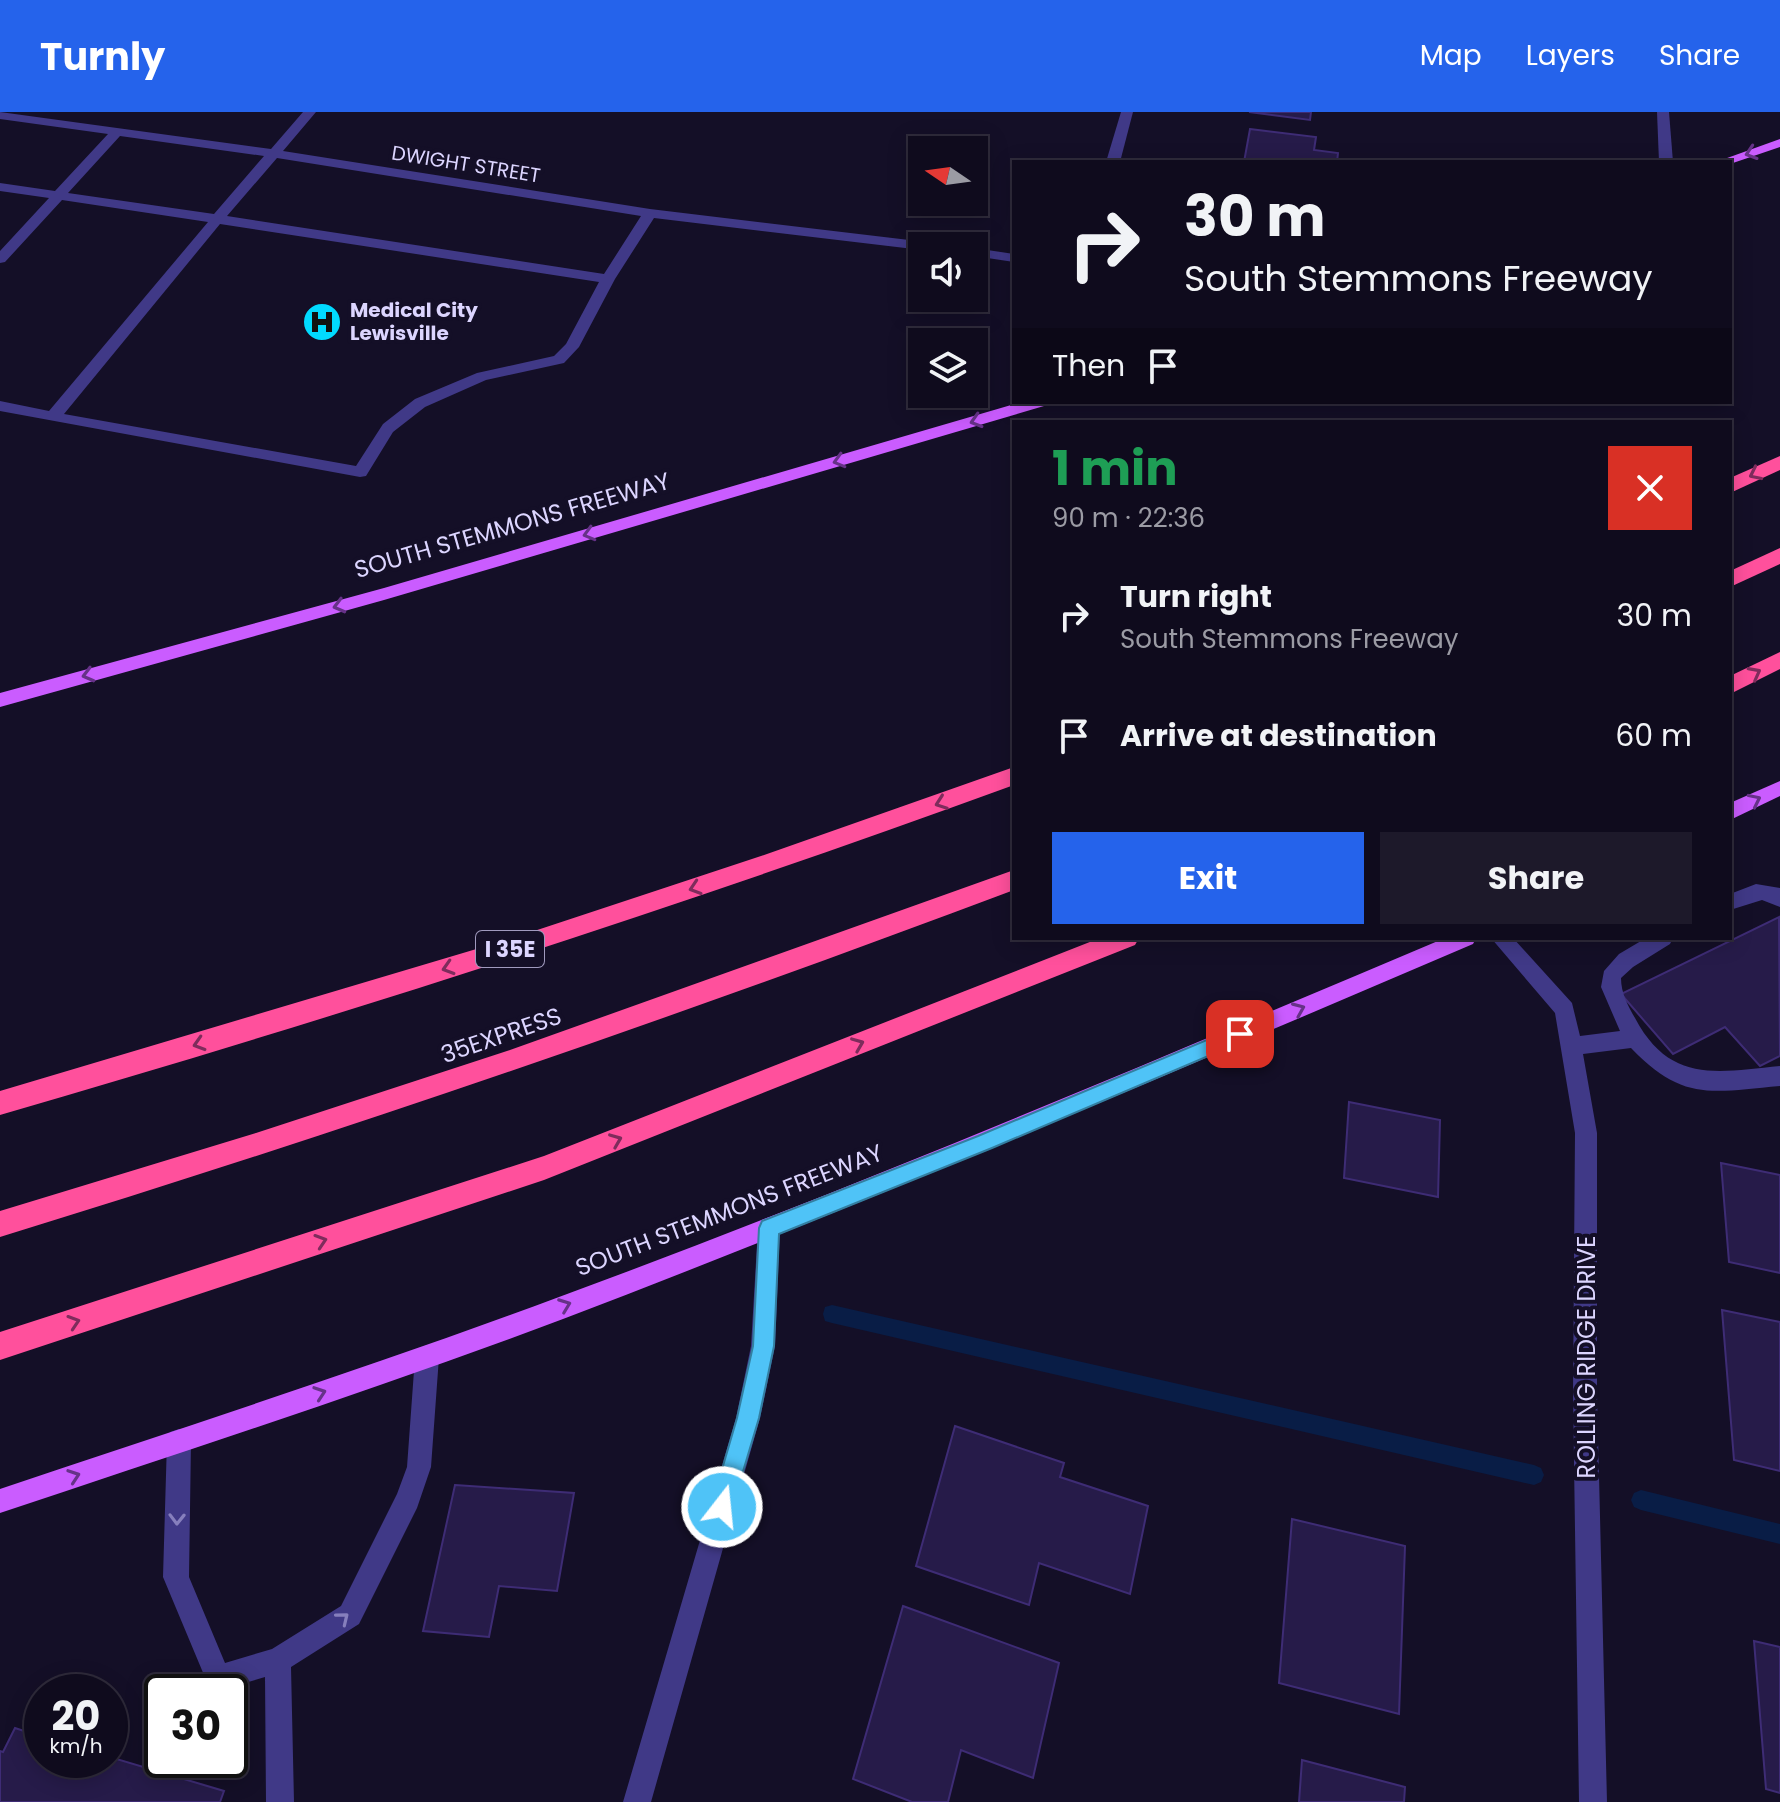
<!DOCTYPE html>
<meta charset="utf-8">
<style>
:root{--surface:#0f0b1d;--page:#1d192a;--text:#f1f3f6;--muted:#9b9ba4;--line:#2f2b3b;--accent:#2563eb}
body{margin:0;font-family:Poppins,sans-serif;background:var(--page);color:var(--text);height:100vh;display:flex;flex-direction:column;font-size:30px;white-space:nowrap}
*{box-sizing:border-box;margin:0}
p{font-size:26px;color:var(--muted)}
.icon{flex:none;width:44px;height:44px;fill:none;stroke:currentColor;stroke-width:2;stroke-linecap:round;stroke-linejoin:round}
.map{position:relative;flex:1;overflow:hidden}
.side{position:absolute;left:1012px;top:308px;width:720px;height:520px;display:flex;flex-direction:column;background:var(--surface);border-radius:0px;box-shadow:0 4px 20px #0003,0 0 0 2px var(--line)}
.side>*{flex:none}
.guide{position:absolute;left:1012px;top:48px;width:720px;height:244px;border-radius:0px;box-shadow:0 4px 20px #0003,0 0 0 2px var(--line);background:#0f0b1d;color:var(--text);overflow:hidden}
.needle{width:52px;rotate:283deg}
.tools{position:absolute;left:908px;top:24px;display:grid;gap:16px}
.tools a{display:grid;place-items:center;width:80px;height:80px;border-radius:0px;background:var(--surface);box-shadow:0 4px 20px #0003,0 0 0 2px var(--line);font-size:40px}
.speed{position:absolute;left:24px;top:1562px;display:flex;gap:16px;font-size:40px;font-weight:700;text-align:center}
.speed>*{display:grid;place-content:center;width:104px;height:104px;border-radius:50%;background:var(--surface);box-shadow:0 4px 20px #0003,0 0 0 2px var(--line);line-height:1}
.speed small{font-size:20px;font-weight:400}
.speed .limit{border:4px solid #111;border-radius:12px;background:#fff;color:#111}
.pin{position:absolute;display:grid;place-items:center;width:68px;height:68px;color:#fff;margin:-34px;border-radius:16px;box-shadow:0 4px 12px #0006}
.me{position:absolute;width:88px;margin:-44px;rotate:16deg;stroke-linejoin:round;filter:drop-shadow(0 0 6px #0008)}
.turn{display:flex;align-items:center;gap:28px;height:168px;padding:0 40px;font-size:36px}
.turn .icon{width:104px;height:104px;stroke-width:2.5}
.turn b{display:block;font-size:56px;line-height:68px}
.then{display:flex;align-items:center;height:76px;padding:0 40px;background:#0003;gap:16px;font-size:30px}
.round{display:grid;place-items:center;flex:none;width:84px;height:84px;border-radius:0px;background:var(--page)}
.summary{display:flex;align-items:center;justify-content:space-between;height:136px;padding:0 40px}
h1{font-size:48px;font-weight:700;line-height:60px;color:#1e9e55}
.cta{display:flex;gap:16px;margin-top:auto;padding:16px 40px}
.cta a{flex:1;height:92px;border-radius:0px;background:var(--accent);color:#fff;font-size:32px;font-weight:700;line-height:92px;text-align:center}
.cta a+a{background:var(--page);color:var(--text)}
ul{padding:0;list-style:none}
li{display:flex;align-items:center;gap:24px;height:120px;padding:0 40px}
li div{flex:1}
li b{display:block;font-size:30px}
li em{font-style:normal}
header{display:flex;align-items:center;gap:48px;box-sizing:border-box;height:112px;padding:0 40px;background:var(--accent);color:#fff}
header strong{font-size:38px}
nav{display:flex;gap:44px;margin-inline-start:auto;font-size:28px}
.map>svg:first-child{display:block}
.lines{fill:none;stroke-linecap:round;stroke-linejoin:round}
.stream{fill:#091d46;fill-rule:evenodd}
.building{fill:#261b49;stroke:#3e2c75;stroke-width:2}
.minor{fill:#403987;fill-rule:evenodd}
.major{fill:#ca5cff;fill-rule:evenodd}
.highway{fill:#ff509c;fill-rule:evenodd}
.oneway{stroke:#663288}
.oneway2{stroke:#7e2c5c}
.oneway3{stroke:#867fbd}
.route{fill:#4fc3f7;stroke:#337fa1;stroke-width:2}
.labels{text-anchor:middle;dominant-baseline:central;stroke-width:8;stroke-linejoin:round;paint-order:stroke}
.far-street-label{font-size:20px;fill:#dcd5ff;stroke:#140f27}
.far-poi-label{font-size:20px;font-weight:bold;fill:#dcd5ff;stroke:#140f27;text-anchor:start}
.shield{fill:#140f27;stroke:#a09abe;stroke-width:2}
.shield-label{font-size:22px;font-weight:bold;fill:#dcd5ff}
.street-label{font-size:24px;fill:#dcd5ff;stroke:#140f27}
</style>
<header>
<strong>Turnly</strong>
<nav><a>Map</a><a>Layers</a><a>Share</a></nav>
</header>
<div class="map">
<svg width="1780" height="1690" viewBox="0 0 1780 1690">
<rect width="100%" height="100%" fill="#140f27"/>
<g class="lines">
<g class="stream">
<path d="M832,1193L1534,1353L1541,1356L1544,1363L1541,1370L1534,1373L832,1211L825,1209L823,1202L825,1195Z"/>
<path d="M1641,1378L1780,1412V1432L1641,1398L1634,1395L1631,1388L1634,1381Z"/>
</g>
</g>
<g class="building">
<path d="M1249,0H1311L1310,8Z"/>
<path d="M1250,17L1316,25L1314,38L1338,41L1337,50H1244Z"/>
<path d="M1779,805L1780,944L1760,954L1725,915L1673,942L1621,882Z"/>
<path d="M1349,990L1440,1008L1438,1085L1344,1066Z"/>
<path d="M1721,1051L1780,1063V1161L1729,1150Z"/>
<path d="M1722,1198L1780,1210V1359L1734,1348Z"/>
<path d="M955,1314L1064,1351L1060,1365L1148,1394L1130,1482L1039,1451L1029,1493L916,1454Z"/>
<path d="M455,1373L574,1381L557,1479L499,1474L489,1525L423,1519Z"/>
<path d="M1292,1407L1405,1434L1399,1602L1279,1571Z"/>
<path d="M903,1494L1059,1551L1033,1666L961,1638L948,1690H912L853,1667Z"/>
<path d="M1754,1529L1780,1535V1681L1766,1677Z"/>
<path d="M15,1616L42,1625V1648H110V1645L224,1679L220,1690H0V1639L3,1640Z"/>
<path d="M1302,1648L1405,1675L1404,1690H1299Z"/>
</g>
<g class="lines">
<g class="minor">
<path d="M0,0L271,37L303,0H316L283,39L650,97L926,130L933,134H922V138L654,106L615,167L579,235L564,251L486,268L425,295L393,320L366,364L360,365L0,299V289L49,299L208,110L62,88L5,150L0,151V139L49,86L0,79V71L55,79L108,22L0,7ZM120,24L264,44L214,102L68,81ZM277,46L641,104L604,162L227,104ZM220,112L599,170L566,232L554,244L477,261L415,287L383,312L356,354L64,302Z"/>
<path d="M1121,0H1133L1120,50H1106Z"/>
<path d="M1657,0H1669L1673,50H1659Z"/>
<path d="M974,136L1014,142V150L974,144Z"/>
<path d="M1756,772L1780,776V795L1762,788L1730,798V782Z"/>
<path d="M1491,826H1513L1572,891L1580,924L1620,919L1601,875L1604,859L1619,842L1646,826H1673L1670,832L1633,855L1621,866C1621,881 1628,894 1635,906C1670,972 1717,960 1780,954V974C1711,980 1683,990 1631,936L1583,942L1597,1021V1282L1607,1690H1579L1573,1282L1575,1021L1555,901Z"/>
<path d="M769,1105L777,1108L780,1116L775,1234L760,1306L651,1690H623L736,1306L751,1234L758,1116L761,1108Z"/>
<path d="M427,1233L435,1237L439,1245L431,1355L417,1396L359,1512L291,1555L294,1690H266L265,1565L218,1579L209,1575L163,1465L167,1329L170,1320L179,1317L188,1320L191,1329L189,1465L225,1551L272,1537L341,1494L397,1382L407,1355L415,1245L419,1237Z"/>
</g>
<g class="major">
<path d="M1780,27V35L1730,52L1716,50Z"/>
<path d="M1021,290H1047L1044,294L384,488L0,595V581L384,476Z"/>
<path d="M1780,669V684L1730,708V691Z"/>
<path d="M1445,826H1476L1473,832C1171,961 870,1090 563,1207C377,1277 188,1338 0,1401V1377C187,1314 374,1254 559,1185C858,1075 1151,950 1445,826Z"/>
</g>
<g class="highway">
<path d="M1780,344V358L1730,381V366Z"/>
<path d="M1780,436V452L1730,475V459Z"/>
<path d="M1780,540V557L1730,582V564Z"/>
<path d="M1014,655V673C680,795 342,904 0,1003V979L510,827L761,744Z"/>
<path d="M1014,758V778C679,904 342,1020 0,1125V1099L256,1021L510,938Z"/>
<path d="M1100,826H1139L1135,833L544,1068L0,1248V1220L544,1044Z"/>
</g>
</g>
<defs><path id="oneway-chevron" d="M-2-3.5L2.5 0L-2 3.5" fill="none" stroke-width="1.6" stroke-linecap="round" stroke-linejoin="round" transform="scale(2)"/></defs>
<g class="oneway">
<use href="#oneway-chevron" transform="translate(1751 41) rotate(162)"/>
<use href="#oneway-chevron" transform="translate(976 309) rotate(163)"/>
<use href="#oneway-chevron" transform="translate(839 349) rotate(164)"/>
<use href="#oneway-chevron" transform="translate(589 422) rotate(164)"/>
<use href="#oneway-chevron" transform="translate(339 494) rotate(165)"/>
<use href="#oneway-chevron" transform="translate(88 563) rotate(165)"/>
<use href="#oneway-chevron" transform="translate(1755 688) rotate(-26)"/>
<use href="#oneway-chevron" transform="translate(1299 897) rotate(-23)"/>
<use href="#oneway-chevron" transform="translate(565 1193) rotate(-21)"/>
<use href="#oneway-chevron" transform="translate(320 1281) rotate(-19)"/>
<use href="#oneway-chevron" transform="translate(74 1364) rotate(-19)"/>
</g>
<g class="oneway2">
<use href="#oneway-chevron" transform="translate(1755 362) rotate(154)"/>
<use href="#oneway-chevron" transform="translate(1755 561) rotate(-28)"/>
<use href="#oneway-chevron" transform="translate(941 691) rotate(160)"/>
<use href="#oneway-chevron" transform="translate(695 776) rotate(162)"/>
<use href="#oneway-chevron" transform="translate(448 856) rotate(163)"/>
<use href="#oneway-chevron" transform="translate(199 932) rotate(163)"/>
<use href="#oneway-chevron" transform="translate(858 932) rotate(-22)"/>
<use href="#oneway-chevron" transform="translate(616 1028) rotate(-22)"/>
<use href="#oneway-chevron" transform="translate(321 1129) rotate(-18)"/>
<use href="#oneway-chevron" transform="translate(74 1210) rotate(-18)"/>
</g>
<g class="oneway3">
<use href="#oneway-chevron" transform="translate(177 1407) rotate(91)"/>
<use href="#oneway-chevron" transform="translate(343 1506) rotate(-39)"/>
</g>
<path class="route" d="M1240,914L1246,916L1249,922L1246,928L992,1036L779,1122L774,1234L759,1306L730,1403L722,1406L714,1403L711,1395L737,1306L753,1234L759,1116L762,1109L978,1024Z"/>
<defs>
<symbol id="hospital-disc" viewBox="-11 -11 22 22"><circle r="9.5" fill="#01daff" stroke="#140f27"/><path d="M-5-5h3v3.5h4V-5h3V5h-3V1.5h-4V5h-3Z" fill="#111"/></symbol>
</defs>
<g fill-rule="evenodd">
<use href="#hospital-disc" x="300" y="188" width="44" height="44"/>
</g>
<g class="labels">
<g class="far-street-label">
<text transform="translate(466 52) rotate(9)">DWIGHT STREET</text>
</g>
<g class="far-poi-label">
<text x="350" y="198">Medical City<tspan x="350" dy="23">Lewisville</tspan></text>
</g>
<rect class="shield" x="476" y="819" width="68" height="36" rx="6"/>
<g class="shield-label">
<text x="510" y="837">I 35E</text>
</g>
<g class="street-label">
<text transform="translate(512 413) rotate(-16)">SOUTH STEMMONS FREEWAY</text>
<text transform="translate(501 923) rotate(-19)">35EXPRESS</text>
<text transform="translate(729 1098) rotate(-21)">SOUTH STEMMONS FREEWAY</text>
<text transform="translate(1586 1245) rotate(-90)">ROLLING RIDGE DRIVE</text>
</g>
</g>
</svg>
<div class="tools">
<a><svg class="needle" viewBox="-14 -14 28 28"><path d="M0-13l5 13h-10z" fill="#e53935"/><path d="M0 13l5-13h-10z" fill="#9b9ba4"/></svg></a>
<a><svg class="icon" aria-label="sound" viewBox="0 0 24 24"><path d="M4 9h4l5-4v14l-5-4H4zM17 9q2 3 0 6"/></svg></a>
<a><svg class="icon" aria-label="layers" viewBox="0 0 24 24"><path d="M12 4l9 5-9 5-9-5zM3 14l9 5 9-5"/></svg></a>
</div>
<div class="speed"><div>20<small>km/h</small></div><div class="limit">30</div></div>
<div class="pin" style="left:1240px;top:922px;background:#d93025"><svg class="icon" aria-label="arrive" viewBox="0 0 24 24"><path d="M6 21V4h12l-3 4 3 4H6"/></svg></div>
<svg class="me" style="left:722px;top:1395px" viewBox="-20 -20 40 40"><circle r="17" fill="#4fc3f7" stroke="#fff" stroke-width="3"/><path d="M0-11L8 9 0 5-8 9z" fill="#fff"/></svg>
<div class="guide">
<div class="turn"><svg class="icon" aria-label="right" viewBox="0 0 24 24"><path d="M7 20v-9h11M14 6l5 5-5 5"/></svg><div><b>30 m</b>South Stemmons Freeway</div></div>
<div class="then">Then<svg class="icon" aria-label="arrive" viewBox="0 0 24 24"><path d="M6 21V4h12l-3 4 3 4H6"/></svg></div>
</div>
<section class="side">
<div class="summary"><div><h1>1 min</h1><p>90 m · 22:36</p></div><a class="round" style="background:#d93025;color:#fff"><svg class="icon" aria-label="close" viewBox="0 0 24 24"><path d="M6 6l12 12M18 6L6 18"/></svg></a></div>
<ul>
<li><svg class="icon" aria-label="right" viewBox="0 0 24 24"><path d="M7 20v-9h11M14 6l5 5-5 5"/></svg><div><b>Turn right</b><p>South Stemmons Freeway</p></div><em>30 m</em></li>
<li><svg class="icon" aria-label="arrive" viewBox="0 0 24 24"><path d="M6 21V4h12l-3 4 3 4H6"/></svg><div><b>Arrive at destination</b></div><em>60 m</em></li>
</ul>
<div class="cta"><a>Exit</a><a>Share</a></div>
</section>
</div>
